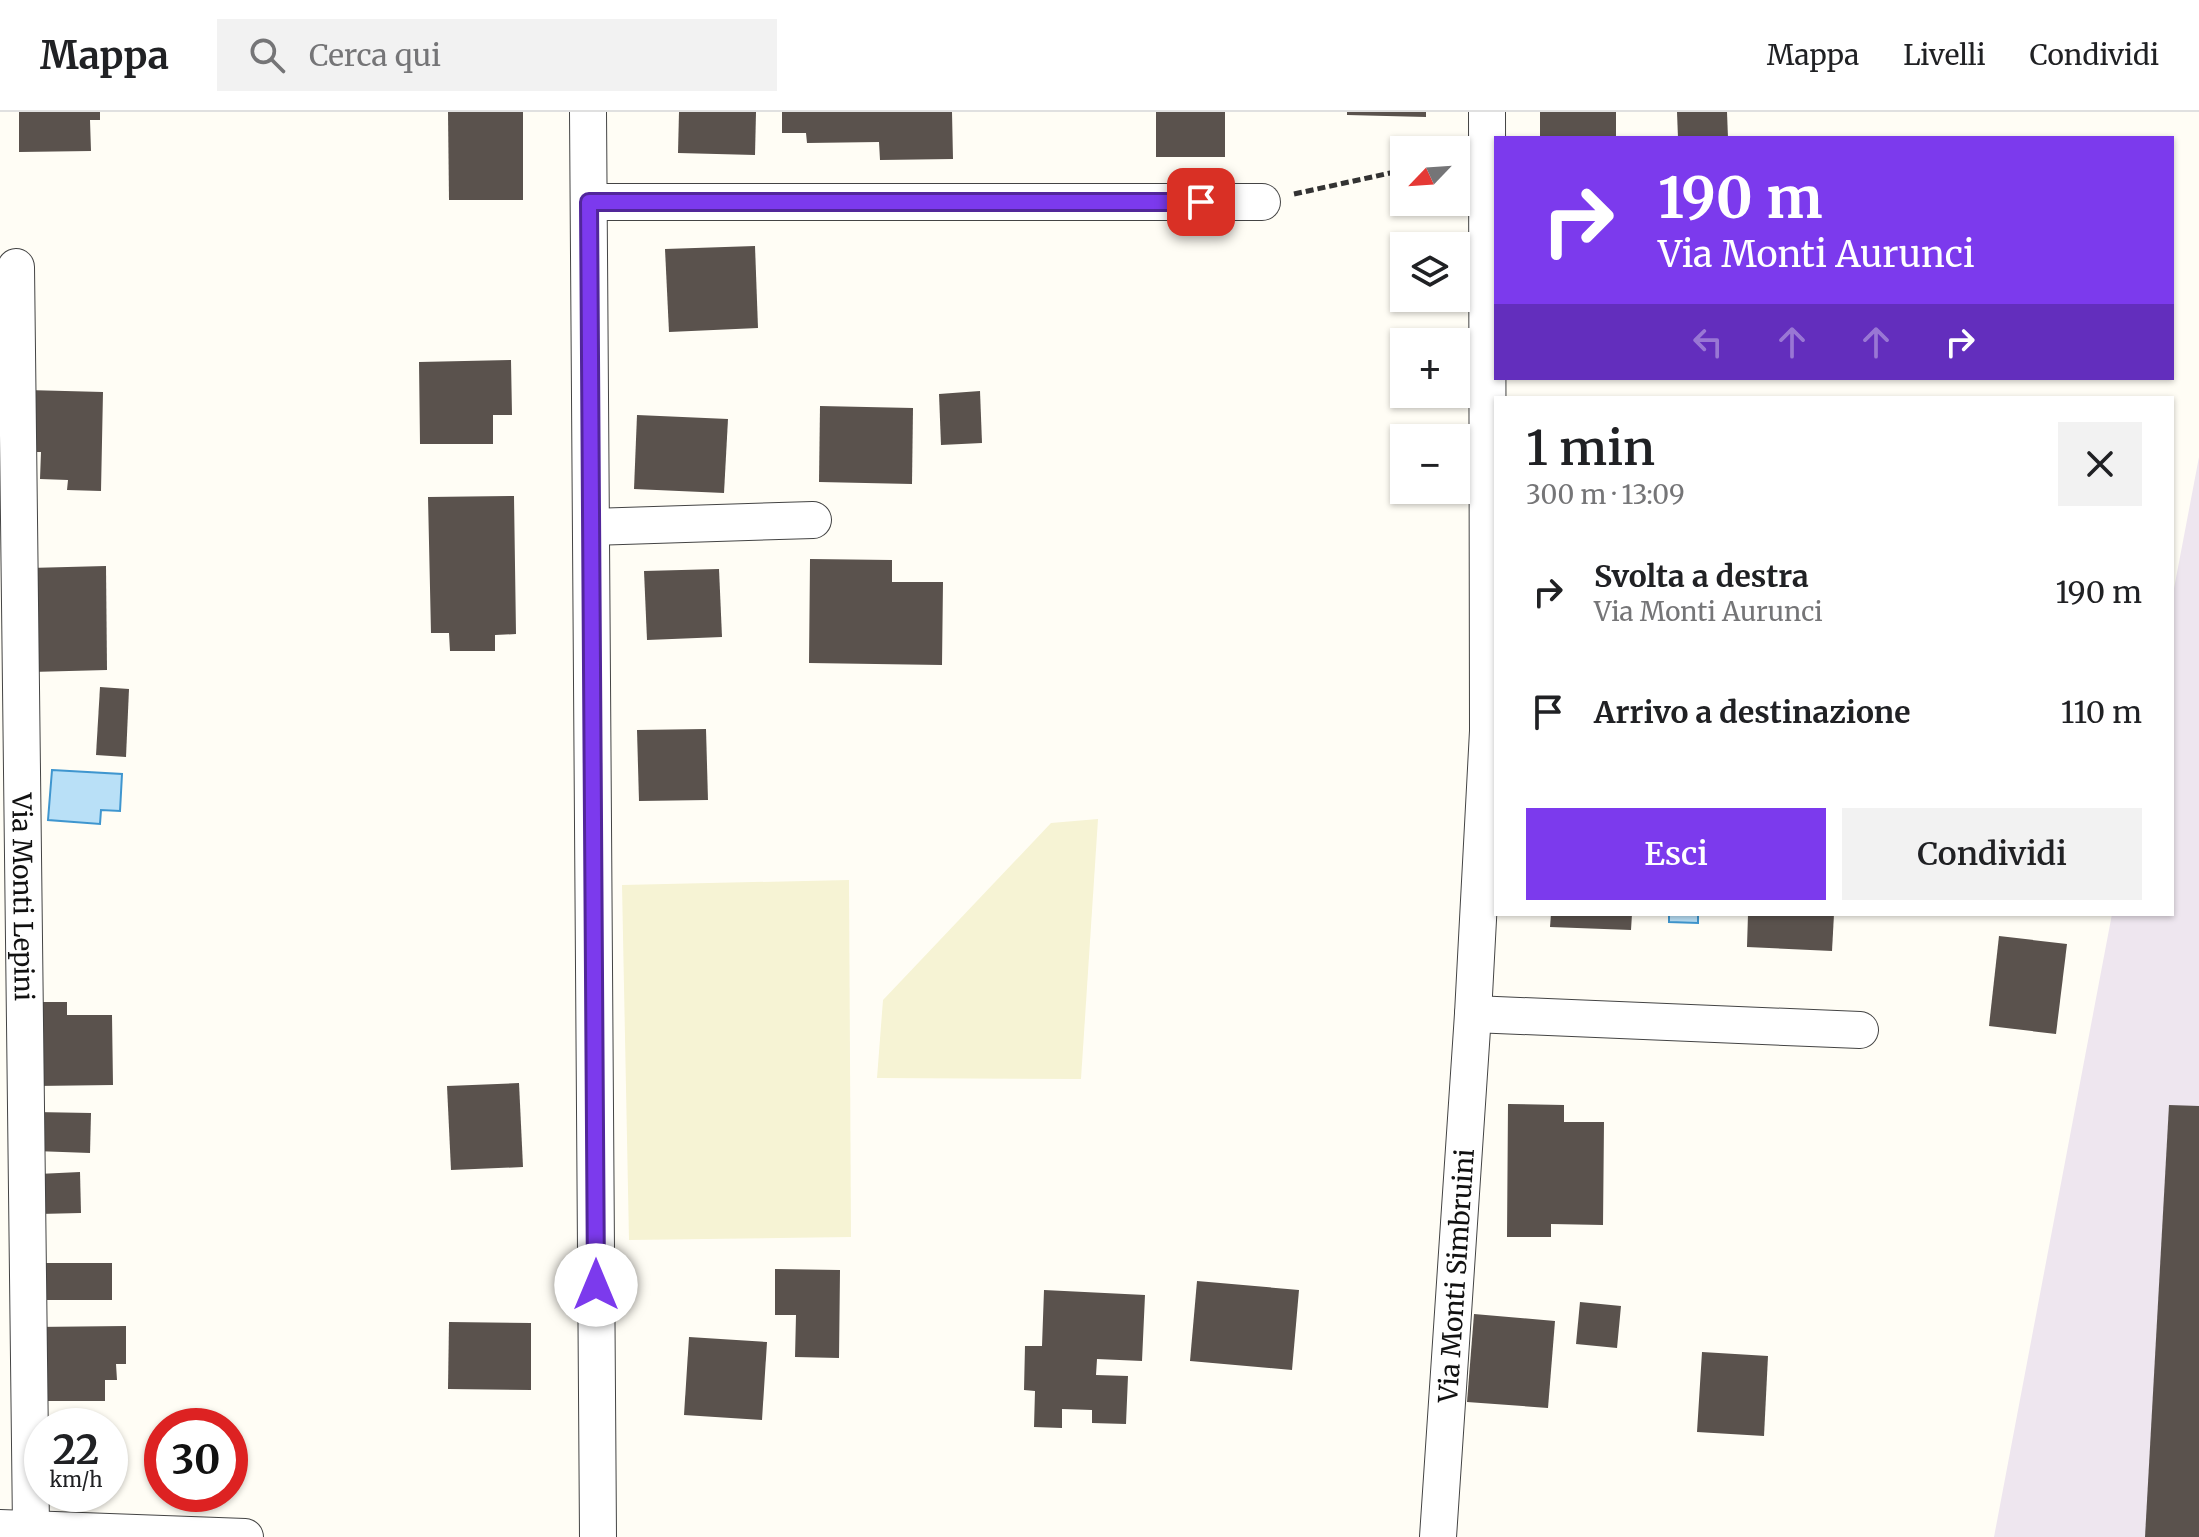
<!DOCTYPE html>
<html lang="it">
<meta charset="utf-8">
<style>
:root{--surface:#fff;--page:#f2f2f2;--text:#202124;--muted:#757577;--line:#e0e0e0;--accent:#7c3aed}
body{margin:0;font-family:Merriweather,serif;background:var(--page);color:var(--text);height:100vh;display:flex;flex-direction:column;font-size:30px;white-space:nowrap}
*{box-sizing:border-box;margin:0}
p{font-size:26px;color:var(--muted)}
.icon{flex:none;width:44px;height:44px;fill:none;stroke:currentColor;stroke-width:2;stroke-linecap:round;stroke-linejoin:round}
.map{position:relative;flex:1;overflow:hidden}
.panel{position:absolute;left:1494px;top:284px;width:680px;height:520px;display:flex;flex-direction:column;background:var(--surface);border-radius:0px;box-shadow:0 2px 6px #0004}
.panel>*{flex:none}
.top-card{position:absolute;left:1494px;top:24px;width:680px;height:244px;border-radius:0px;box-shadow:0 2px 6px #0004;background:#7c3aed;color:#fff;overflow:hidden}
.needle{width:52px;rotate:245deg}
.tools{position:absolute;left:1390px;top:24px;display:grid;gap:16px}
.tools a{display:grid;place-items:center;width:80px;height:80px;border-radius:0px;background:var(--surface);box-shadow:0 2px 6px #0004;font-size:40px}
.speed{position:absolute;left:24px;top:1296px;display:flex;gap:16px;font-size:40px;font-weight:700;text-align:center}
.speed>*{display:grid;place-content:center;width:104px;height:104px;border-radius:50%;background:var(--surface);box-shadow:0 2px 6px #0004;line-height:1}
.speed small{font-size:20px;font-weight:400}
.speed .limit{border:12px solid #d22;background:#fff;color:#111}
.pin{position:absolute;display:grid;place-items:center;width:68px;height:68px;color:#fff;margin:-34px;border-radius:16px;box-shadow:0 4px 12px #0006}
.me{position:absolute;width:88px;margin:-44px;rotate:0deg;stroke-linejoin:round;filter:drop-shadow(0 0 6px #0008)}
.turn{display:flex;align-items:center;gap:28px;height:168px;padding:0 32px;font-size:36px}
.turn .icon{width:104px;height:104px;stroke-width:2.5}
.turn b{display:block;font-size:56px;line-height:68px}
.lanes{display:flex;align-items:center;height:76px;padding:0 32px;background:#0003;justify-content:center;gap:40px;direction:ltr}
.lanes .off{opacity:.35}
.round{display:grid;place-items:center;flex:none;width:84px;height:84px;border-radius:0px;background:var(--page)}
.head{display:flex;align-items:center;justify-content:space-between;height:136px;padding:0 32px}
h1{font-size:48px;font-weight:600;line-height:60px}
.primary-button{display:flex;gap:16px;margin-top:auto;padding:16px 32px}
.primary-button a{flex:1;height:92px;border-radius:0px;background:var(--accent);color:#fff;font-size:32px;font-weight:600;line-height:92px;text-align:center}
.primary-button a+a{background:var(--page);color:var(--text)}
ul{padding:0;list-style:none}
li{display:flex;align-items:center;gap:24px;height:120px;padding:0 32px}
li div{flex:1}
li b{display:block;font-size:30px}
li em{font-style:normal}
header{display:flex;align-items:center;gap:48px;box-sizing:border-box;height:112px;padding:0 40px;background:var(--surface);border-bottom:2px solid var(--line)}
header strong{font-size:38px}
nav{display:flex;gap:44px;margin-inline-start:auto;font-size:28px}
.search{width:560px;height:72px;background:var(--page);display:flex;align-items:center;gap:20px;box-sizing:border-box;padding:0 28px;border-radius:0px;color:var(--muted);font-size:30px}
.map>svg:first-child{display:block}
.industrial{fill:#eee6ef}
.farmland{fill:#f6f3d4}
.water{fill:#b9e0f7;stroke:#3f96cf;stroke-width:2}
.building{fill:#5a524d}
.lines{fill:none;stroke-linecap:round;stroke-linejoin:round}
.minor-casing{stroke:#444;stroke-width:38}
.path{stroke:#333;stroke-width:5;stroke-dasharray:8 4;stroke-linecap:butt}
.minor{stroke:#fff;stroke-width:36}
.route-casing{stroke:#51269a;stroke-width:20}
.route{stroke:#7c3aed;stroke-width:14}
.labels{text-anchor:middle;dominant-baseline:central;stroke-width:8;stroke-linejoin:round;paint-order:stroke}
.street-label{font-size:26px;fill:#111;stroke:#fff}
</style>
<header>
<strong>Mappa</strong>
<div class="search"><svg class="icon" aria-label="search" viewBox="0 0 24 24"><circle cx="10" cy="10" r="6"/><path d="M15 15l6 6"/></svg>Cerca qui</div>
<nav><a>Mappa</a><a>Livelli</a><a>Condividi</a></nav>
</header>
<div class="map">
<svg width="2199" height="1425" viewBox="0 0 2199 1425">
<rect width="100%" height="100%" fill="#fffdf5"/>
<path class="industrial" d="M2199,345V1425H1994L2112,802H2172V487Z"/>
<g class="farmland">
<path d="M1098,707L1081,967L877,966L883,888L1051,711Z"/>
<path d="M849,768L851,1125L629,1128L622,773Z"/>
</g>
<g class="water">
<path d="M52,658L122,662L120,699L101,698L100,712L48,708Z"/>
<path d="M1669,802H1698V811L1669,810Z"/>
</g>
<g class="building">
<path d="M19,0H100V8H90L91,39L19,40Z"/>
<path d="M448,0H523V88H449Z"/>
<path d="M679,0H756L755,43L678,41Z"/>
<path d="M782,0H952L953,47L880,48L879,30L807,31L806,21H782Z"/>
<rect x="1156" y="0" width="69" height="45"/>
<path d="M1347,0H1426V5L1347,3Z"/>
<rect x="1540" y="0" width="76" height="26"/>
<path d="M1677,0H1727L1728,26H1678Z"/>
<path d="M755,134L758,216L669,220L665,137Z"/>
<path d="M511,248L512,303H493V332H420L419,250Z"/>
<path d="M27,278L103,280L101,379L67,378L68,368L40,367L41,340H26Z"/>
<path d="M980,279L982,331L941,333L939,282Z"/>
<path d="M820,294L913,296L912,372L819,370Z"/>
<path d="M637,303L728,307L724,381L634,377Z"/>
<path d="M514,384L516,522L495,523V539H450L449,521H431L428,385Z"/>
<path d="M810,447L892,448V470H943L942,553L809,551Z"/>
<path d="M106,454L107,558L31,560L29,456Z"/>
<path d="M719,457L722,525L647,528L644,459Z"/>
<path d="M100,575L129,577L126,645L96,643Z"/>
<path d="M706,617L708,688L639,689L637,618Z"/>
<path d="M1551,802H1632L1631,818L1550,815Z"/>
<path d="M1748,802H1834L1832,839L1747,835Z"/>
<path d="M1999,824L2067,832L2056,922L1989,914Z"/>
<path d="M36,890H67V903H112L113,973L36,974Z"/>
<path d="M519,971L523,1055L451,1058L447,974Z"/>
<path d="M1508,992L1564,993V1010H1604L1603,1113L1551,1112V1125H1507Z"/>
<path d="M2169,993L2199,994V1425H2145Z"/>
<path d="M35,1000L91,1001L90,1041L35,1039Z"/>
<path d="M80,1060L81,1101L39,1102L38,1062Z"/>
<path d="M45,1151H112V1188H44Z"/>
<path d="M775,1157L840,1158L839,1246L795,1245L796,1203H775Z"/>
<path d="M1197,1169L1299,1178L1292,1258L1190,1249Z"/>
<path d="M1044,1178L1145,1183L1142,1249L1097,1247L1096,1263L1128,1264L1126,1312L1092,1311V1298L1062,1297V1316L1034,1315L1035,1279L1024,1278L1025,1234H1042Z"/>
<path d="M1580,1190L1621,1194L1617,1236L1576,1232Z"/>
<path d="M1474,1202L1555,1209L1548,1296L1467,1290Z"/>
<path d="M449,1210L531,1211V1278L448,1277Z"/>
<path d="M126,1214V1252H116L117,1268H105V1289H35L34,1215Z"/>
<path d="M689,1225L767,1230L762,1308L684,1303Z"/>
<path d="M1702,1240L1768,1244L1764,1324L1697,1320Z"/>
</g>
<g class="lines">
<defs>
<g id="minor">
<path d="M588,0L598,1425"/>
<path d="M589,90H1262"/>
<path id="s1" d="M16,155L31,1416"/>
<path d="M591,415L813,408"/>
<path d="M1473,902L1860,918"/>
<path d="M0,1416L245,1425"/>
<path id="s2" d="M1438,1425L1473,902L1488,619L1487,0"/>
</g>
</defs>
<use href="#minor" class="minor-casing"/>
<path class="path" d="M1294,82L1404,58"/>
<use href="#minor" class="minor"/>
</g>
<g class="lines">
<defs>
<path id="route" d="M596,1173L589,90H1201"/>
</defs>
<use href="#route" class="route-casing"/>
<use href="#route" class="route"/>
</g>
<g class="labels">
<g class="street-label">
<text stroke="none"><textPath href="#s1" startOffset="630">Via Monti Lepini</textPath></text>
<text stroke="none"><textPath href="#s2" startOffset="262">Via Monti Simbruini</textPath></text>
</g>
</g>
</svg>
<div class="tools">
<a><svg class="needle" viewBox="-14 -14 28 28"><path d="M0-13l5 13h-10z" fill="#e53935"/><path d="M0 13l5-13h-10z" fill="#757577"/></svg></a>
<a><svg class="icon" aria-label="layers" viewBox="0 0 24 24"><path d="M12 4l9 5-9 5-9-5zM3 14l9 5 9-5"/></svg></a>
<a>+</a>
<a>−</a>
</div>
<div class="speed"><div>22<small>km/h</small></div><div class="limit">30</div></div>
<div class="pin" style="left:1201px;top:90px;background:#d93025"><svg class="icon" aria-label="arrive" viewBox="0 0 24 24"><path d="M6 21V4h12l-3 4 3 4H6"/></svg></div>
<svg class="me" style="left:596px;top:1173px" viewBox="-20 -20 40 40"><circle r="19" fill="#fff"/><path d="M0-13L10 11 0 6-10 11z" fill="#7c3aed"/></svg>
<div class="top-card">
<div class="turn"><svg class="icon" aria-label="right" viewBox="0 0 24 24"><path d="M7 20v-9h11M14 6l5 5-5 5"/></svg><div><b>190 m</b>Via Monti Aurunci</div></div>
<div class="lanes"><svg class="icon off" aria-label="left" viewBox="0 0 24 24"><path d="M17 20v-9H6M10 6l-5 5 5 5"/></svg><svg class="icon off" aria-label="ahead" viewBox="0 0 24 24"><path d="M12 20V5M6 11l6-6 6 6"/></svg><svg class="icon off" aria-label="ahead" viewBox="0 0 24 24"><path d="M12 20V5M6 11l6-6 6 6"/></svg><svg class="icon" aria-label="right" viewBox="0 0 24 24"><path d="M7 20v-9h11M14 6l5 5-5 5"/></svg></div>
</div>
<section class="panel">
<div class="head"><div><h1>1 min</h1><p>300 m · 13:09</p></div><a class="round"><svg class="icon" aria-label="close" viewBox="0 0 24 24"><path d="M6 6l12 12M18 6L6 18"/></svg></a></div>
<ul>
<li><svg class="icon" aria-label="right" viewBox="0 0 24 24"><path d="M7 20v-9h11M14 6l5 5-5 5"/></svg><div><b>Svolta a destra</b><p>Via Monti Aurunci</p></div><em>190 m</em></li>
<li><svg class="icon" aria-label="arrive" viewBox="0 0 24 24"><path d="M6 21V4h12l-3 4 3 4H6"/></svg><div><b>Arrivo a destinazione</b></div><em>110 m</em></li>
</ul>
<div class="primary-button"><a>Esci</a><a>Condividi</a></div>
</section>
</div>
